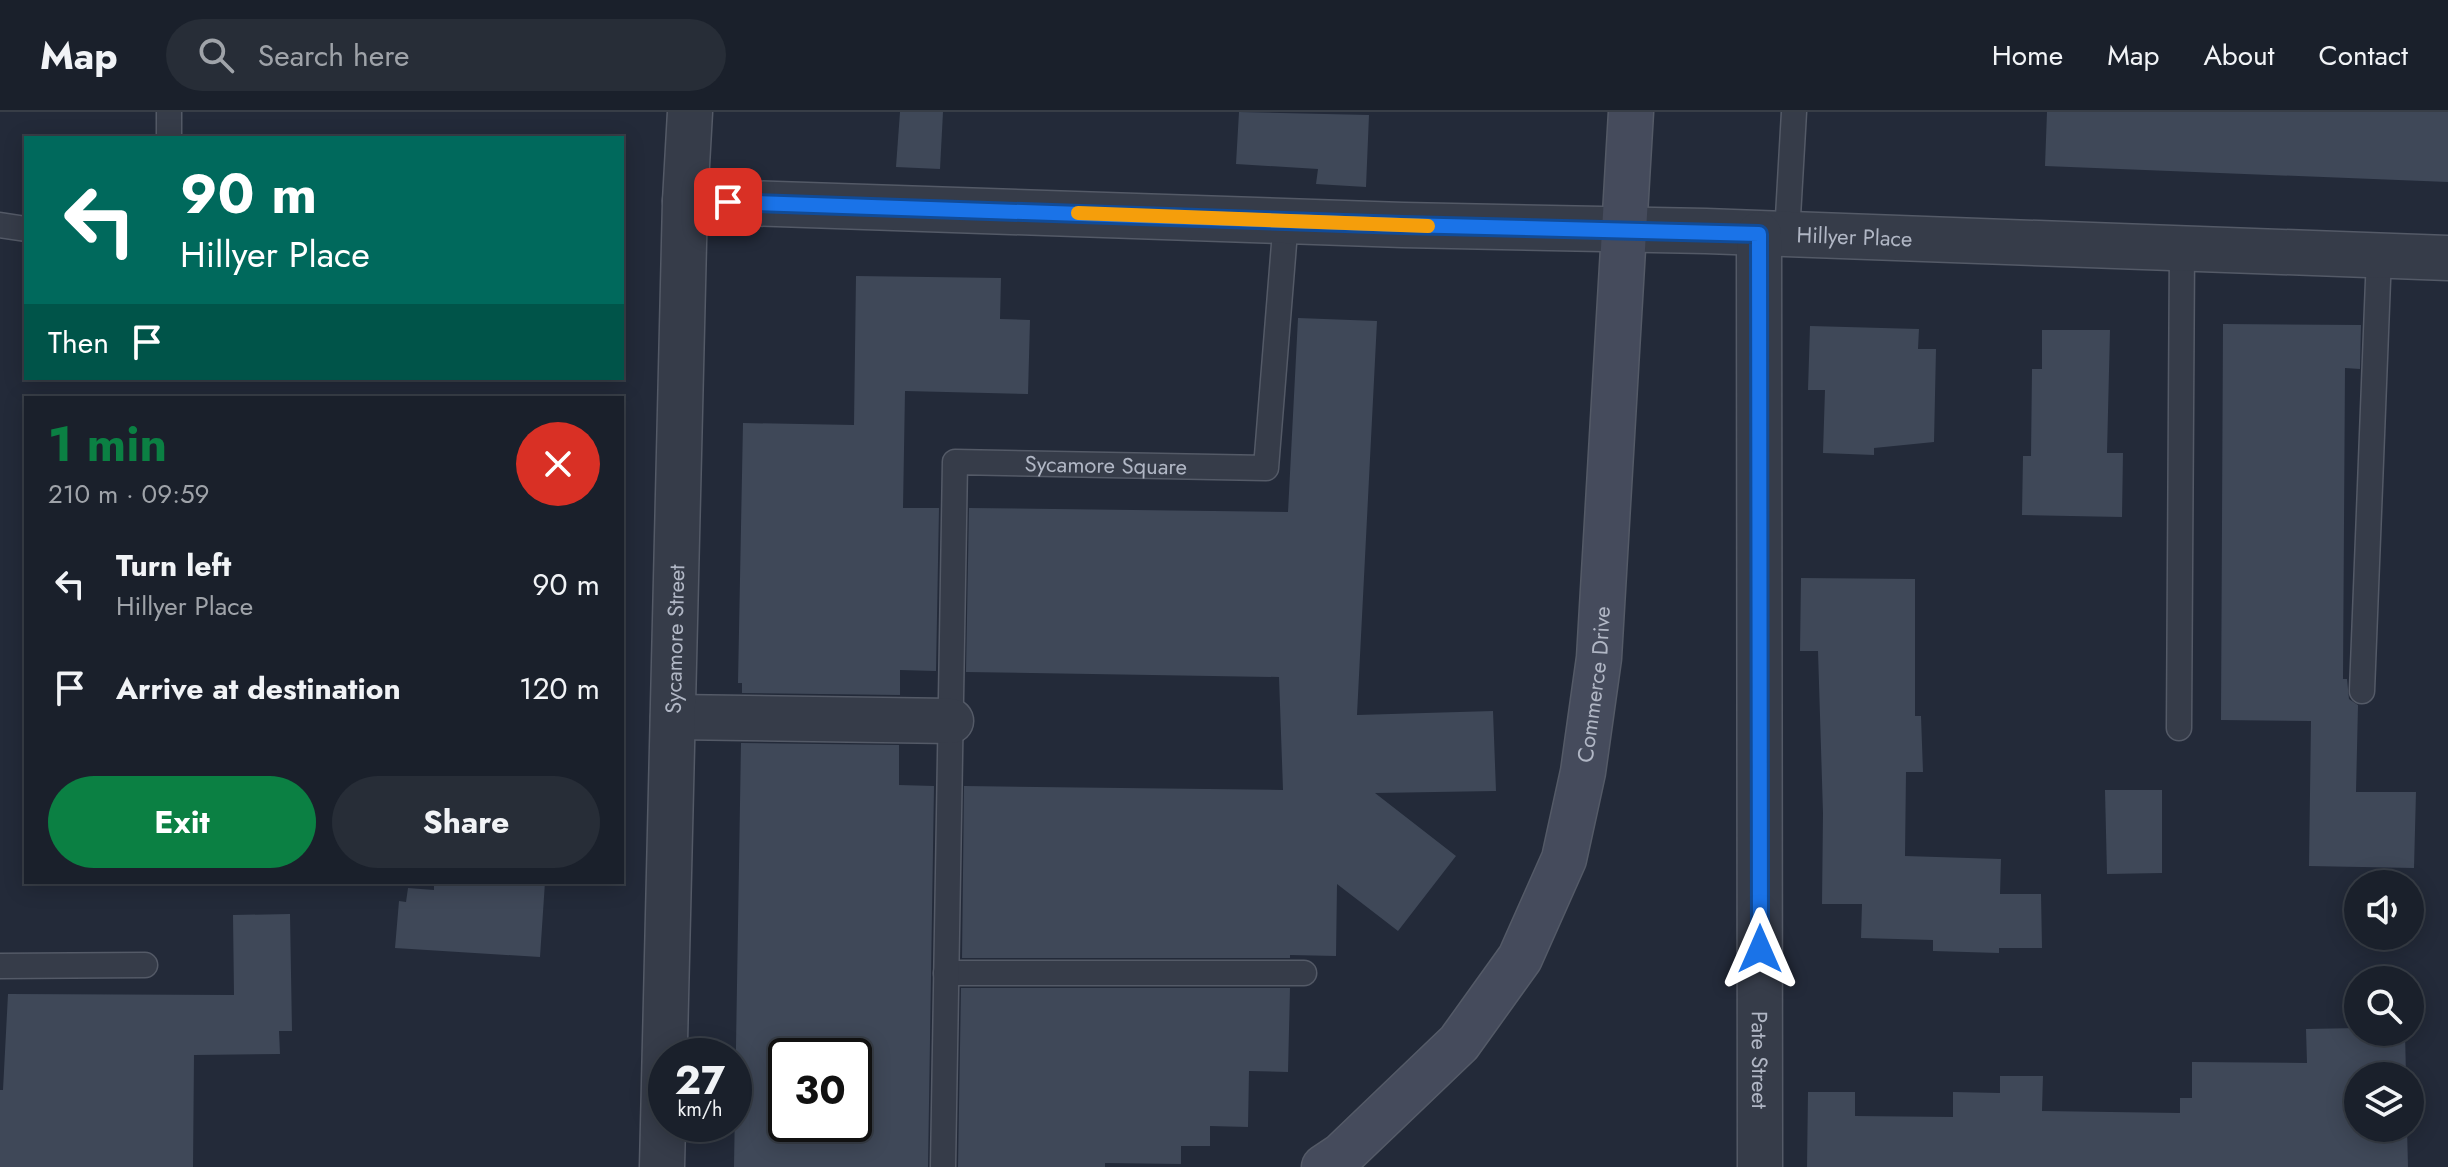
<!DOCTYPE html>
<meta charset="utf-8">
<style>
:root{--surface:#1a202b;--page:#272d37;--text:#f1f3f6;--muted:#9fa3a9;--line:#383e47;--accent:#0b8043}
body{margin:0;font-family:Jost,sans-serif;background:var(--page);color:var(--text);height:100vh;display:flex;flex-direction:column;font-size:30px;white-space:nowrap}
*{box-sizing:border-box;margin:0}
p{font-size:26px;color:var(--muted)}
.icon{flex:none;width:44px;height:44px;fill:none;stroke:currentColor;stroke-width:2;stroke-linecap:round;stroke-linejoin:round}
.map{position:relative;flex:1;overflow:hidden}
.drawer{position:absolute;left:24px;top:284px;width:600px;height:488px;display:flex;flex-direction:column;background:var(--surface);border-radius:0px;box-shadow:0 4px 20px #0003,0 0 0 2px var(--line)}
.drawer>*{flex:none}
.top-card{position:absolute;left:24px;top:24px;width:600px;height:244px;border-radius:0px;box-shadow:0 4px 20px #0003,0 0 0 2px var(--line);background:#00695c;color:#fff;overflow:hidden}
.tools{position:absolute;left:2344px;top:758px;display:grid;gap:16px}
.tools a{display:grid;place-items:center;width:80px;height:80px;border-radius:50%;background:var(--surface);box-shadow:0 4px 20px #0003,0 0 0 2px var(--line);font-size:40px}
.speed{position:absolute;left:648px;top:926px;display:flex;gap:16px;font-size:40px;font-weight:700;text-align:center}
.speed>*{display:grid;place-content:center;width:104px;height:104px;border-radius:50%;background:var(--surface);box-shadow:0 4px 20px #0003,0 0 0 2px var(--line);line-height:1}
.speed small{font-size:20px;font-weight:400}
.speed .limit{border:4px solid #111;border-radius:12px;background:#fff;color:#111}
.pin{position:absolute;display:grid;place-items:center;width:68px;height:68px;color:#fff;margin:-34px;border-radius:16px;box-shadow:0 4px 12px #0006}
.me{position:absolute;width:88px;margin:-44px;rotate:0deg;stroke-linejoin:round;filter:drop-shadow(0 0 6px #0008)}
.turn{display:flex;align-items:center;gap:28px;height:168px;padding:0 24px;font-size:36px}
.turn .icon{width:104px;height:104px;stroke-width:2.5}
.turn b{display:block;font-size:56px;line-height:68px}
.then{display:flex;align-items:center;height:76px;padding:0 24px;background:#0003;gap:16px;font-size:30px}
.round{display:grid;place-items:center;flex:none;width:84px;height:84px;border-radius:42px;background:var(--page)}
.overview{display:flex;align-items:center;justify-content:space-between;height:136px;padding:0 24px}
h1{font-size:48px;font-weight:700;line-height:60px;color:var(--accent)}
.button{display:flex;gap:16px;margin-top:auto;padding:16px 24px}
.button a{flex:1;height:92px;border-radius:48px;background:var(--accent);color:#fff;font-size:32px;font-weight:700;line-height:92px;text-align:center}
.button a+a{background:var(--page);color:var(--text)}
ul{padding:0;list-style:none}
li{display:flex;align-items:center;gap:24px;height:104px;padding:0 24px}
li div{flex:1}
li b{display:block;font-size:30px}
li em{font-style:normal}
header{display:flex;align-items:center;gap:48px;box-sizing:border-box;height:112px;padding:0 40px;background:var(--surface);border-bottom:2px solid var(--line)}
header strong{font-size:38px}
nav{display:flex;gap:44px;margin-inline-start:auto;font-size:28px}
.search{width:560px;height:72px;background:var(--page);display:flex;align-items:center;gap:20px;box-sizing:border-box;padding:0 28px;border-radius:44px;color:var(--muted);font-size:30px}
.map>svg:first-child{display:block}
.building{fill:#3f4858;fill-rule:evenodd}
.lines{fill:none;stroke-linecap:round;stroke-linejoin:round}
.service-casing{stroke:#545a67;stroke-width:27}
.minor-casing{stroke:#545a67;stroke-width:47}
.secondary-casing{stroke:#545a67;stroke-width:47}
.service{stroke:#363c49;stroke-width:24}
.minor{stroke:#363c49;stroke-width:44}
.secondary{stroke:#454b5c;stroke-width:44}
.route-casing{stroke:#114b97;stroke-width:20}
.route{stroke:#1a73e8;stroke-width:14}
.slow{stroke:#f59e0b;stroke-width:14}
.labels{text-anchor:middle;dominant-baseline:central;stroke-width:8;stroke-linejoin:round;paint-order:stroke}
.street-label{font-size:22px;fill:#b1b7c5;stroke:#1c212e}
</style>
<header>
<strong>Map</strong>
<div class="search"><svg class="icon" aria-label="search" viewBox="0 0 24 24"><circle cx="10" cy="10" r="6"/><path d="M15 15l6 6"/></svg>Search here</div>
<nav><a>Home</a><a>Map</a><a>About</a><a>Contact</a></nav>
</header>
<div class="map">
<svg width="2448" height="1055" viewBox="0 0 2448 1055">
<rect width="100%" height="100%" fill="#232a39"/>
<g class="building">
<path d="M900,0H943L940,57L896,55Z"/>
<path d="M1239,0L1369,3L1366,75L1316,72L1318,57L1236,52Z"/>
<path d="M2047,0H2448V70L2045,54Z"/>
<path d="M856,164L1001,166L1000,207L1030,208L1028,282L905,279L903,396H939L936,559L900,558V583L742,581V571H738L743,311L854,313Z"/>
<path d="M1298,206L1377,209L1357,603L1493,599L1496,679L1375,681L1456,744L1398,819L1337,772L1336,844L1290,843V846H962L964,674L1283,678L1279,565L966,560L969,396L1288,400Z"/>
<path d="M2223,212L2361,213L2360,257L2345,256L2343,567H2347L2349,587L2358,593L2356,680H2416L2414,756L2309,754L2311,609L2221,608Z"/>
<path d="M1810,214L1919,217L1918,237H1936L1934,330L1874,336V343L1823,341L1825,278H1808Z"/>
<path d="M2042,218H2110L2107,341H2123L2122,405L2022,403L2023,344H2031L2032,257H2042Z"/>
<path d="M1801,466L1915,467V604H1921L1923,660H1906L1905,744L2001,747L2000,782H2041L2042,836H1999V841L1933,839V828L1861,826L1862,792H1822L1823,701L1818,539H1800Z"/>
<path d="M741,631L899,633V673L934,674L928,1055H734ZM786,944H854V1012H786Z"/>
<path d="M2105,678H2162V761L2107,762Z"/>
<path d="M434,770H545L540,845L395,836L399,789L406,790L408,776L434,778Z"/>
<path d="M290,802L292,919H279L280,942L194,943L193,1055H0V978H3L8,882L234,883L233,803Z"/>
<path d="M961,876H1290L1288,960L1249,959L1248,1015L1210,1014V1034H1181V1052L1105,1051V1055H958Z"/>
<path d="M2358,916V920H2405L2406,964H2358V1016H2407L2408,1055H1807L1808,980H1855V1004L1953,1005V980L2000,981V964H2043L2042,999L2180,1001V986H2192V950L2307,951L2306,917Z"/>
</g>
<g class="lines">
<defs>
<g id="service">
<path d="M169,26V0"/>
<path d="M0,113L26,117"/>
<path d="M1787,122L1794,0"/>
<path d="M2362,579L2379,143"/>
<path d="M2179,616L2182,137"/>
<path d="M0,854L145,853"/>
<path d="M946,861H1304"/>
<path id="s1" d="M943,1055L955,350L1266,356L1286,107"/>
</g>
<g id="minor">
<path id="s2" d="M685,89L1403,113L1706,119L2448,146"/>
<path id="s3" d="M1759,122L1760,1055"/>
<path d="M673,605L951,609"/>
<path id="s4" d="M662,1055L685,89L690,0"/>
</g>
<g id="secondary">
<path id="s5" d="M1324,1055L1342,1043L1459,931L1520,846L1564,747L1583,660L1599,546L1631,0"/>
</g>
</defs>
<use href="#service" class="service-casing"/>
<use href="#minor" class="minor-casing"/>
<use href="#secondary" class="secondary-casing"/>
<use href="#service" class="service"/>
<use href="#minor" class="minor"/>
<use href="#secondary" class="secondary"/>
</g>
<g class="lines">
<defs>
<path id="route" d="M728,90L1403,113L1759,122L1760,837"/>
</defs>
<use href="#route" class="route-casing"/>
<use href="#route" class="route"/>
<path class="slow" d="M1078,101L1428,114"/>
</g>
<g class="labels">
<g class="street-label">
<text stroke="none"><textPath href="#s2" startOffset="1170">Hillyer Place</textPath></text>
<text stroke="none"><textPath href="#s1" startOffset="856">Sycamore Square</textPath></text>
<text stroke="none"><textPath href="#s4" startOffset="528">Sycamore Street</textPath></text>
<text stroke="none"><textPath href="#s5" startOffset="574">Commerce Drive</textPath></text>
<text stroke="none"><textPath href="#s3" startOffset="826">Pate Street</textPath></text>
</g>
</g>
</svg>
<div class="tools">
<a><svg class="icon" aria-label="sound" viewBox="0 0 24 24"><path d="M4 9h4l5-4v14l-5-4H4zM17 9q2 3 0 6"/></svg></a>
<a><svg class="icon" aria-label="search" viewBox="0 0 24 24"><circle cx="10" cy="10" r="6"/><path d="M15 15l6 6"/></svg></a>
<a><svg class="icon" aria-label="layers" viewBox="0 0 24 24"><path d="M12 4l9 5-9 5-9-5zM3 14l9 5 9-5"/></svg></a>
</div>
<div class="speed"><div>27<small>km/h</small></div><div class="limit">30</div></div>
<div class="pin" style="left:728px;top:90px;background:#d93025"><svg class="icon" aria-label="arrive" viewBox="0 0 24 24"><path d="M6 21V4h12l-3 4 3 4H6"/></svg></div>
<svg class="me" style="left:1760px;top:837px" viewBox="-20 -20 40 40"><path d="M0-17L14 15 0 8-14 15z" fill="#1a73e8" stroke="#fff" stroke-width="4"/></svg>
<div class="top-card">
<div class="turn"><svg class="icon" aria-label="left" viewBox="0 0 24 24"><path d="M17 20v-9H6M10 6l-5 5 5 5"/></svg><div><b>90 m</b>Hillyer Place</div></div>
<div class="then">Then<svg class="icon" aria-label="arrive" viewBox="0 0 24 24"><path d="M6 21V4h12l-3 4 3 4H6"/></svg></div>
</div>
<section class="drawer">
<div class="overview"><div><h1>1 min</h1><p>210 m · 09:59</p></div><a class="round" style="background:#d93025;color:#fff"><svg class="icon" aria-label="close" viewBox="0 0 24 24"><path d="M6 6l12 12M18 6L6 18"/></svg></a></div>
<ul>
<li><svg class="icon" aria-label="left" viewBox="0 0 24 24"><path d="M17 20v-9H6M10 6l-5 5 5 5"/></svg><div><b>Turn left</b><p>Hillyer Place</p></div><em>90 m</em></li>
<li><svg class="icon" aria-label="arrive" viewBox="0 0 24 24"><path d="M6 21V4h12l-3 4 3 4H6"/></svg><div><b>Arrive at destination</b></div><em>120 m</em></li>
</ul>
<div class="button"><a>Exit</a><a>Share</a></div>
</section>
</div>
